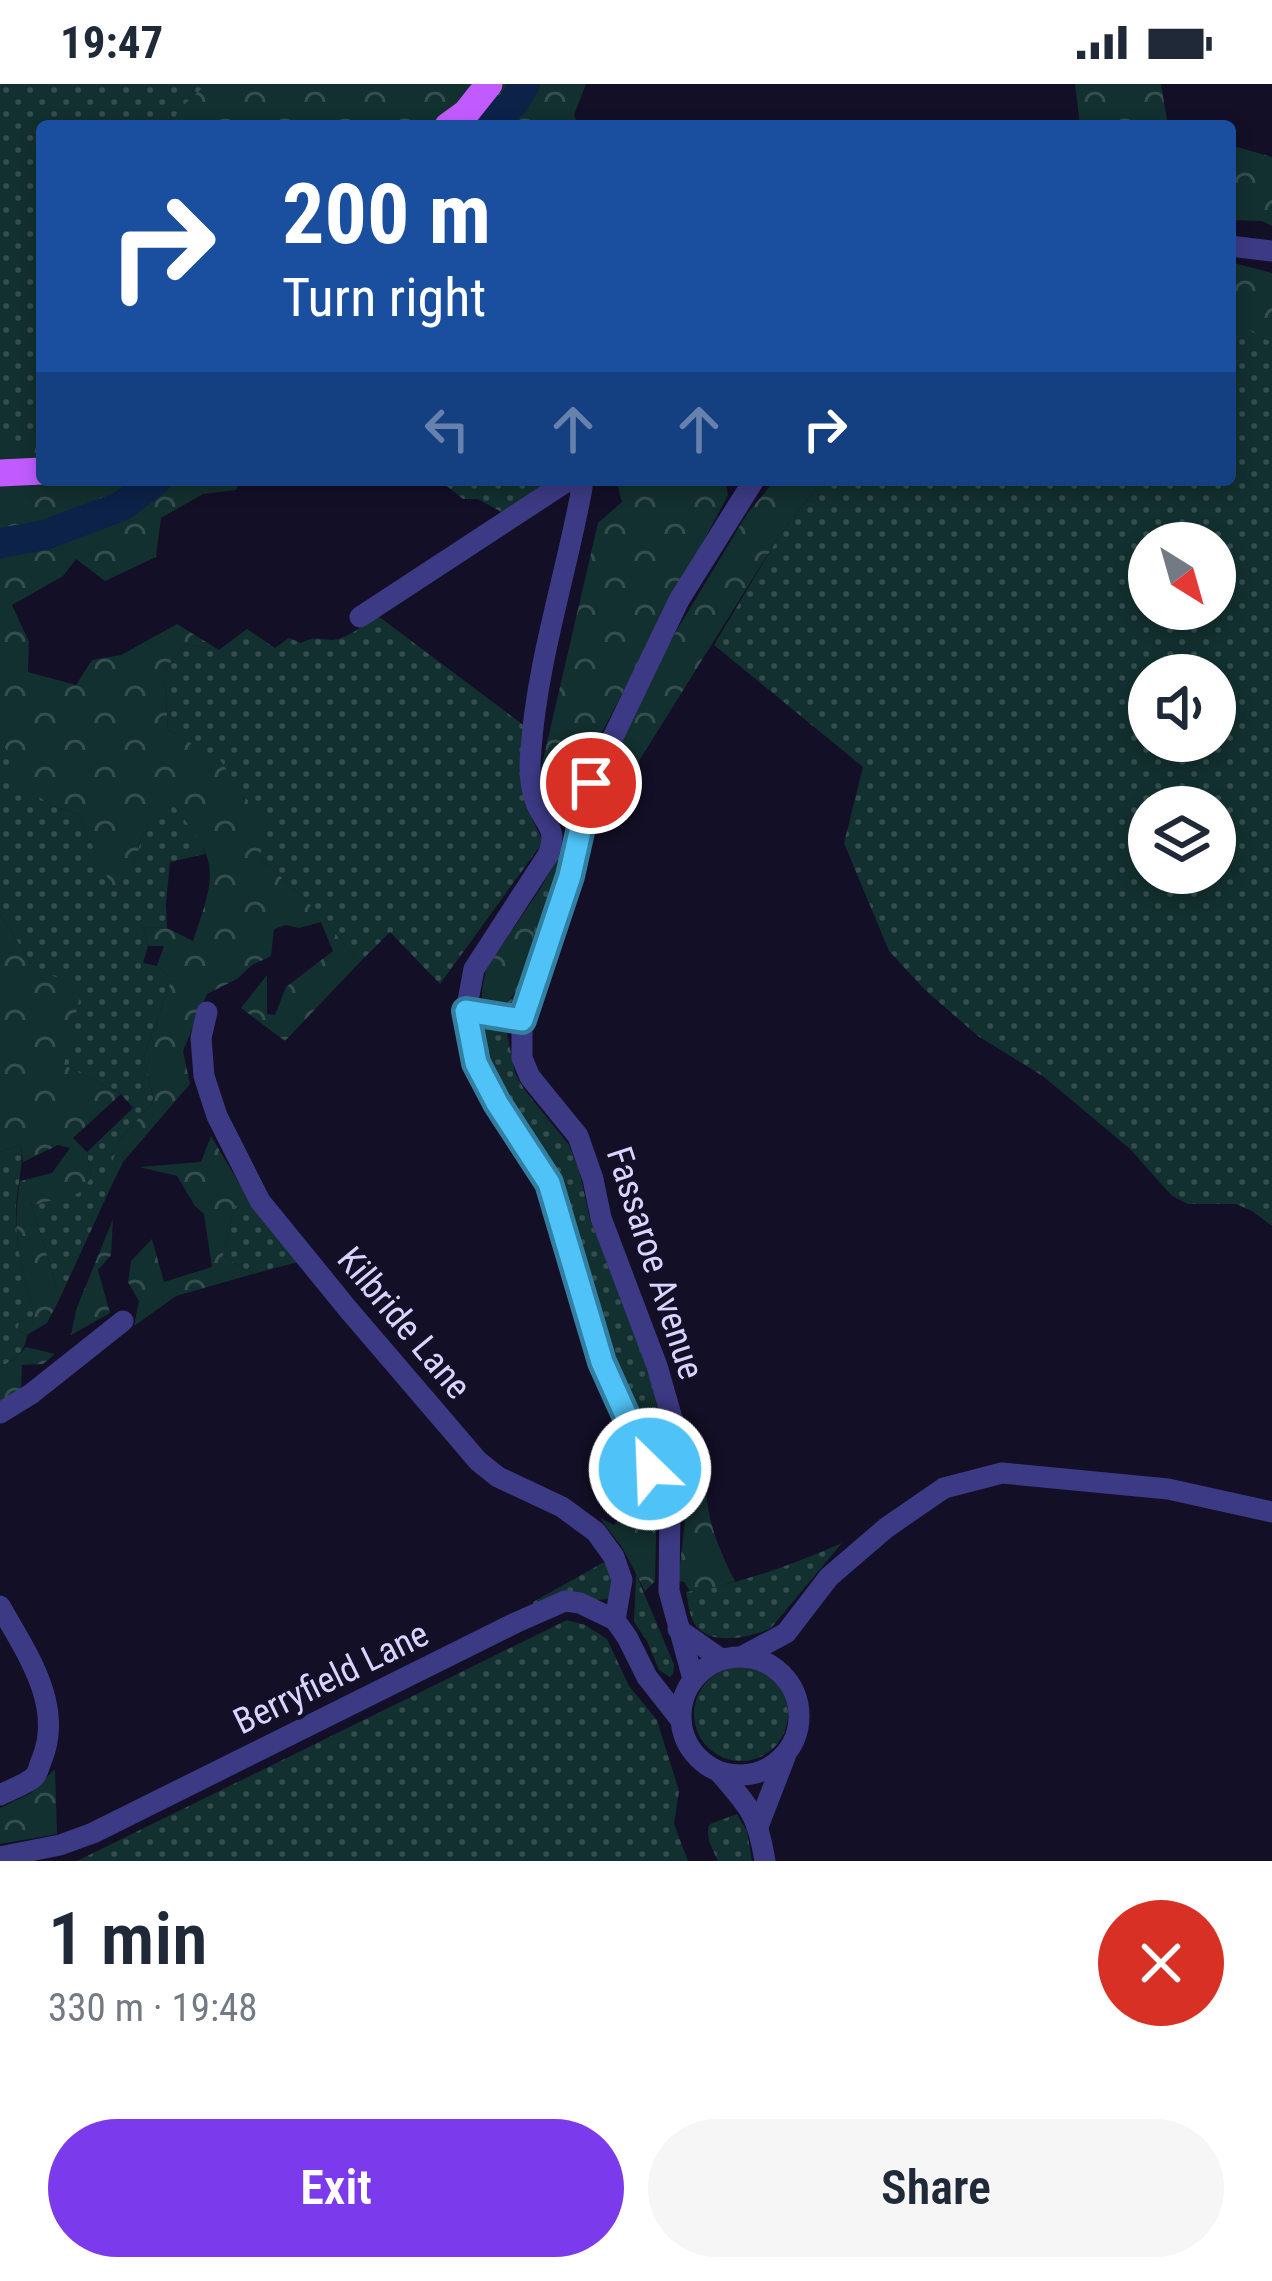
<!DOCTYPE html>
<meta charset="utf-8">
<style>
:root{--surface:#fff;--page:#f6f6f7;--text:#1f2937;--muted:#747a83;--accent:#7c3aed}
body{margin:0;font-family:"Roboto Condensed",sans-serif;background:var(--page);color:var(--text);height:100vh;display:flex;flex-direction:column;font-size:45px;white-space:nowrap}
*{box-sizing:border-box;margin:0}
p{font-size:39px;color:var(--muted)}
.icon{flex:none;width:66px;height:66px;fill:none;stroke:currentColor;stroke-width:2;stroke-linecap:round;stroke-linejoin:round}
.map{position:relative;height:1777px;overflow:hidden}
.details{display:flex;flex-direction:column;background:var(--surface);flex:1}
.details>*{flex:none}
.banner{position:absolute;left:36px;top:36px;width:1200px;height:366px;border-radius:12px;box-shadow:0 6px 18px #0003;background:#1a4fa0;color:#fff;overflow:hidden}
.needle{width:78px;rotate:143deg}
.controls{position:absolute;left:1128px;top:438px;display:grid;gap:24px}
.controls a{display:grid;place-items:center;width:108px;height:108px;border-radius:50%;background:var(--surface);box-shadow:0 6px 18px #0003;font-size:60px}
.pin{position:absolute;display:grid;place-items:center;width:102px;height:102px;color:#fff;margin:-51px;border:6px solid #fff;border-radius:50%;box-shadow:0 3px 12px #0007}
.me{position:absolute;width:132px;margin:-66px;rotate:336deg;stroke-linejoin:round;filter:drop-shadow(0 0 9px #0008)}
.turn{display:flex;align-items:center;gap:42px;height:252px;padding:0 48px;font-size:54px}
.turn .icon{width:156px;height:156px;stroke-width:2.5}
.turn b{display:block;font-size:84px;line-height:102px}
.lanes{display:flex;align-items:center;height:114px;padding:0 48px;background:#0003;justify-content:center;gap:60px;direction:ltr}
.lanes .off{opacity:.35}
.round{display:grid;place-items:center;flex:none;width:126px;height:126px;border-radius:63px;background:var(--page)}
.summary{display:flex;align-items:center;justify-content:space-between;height:204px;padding:0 48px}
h1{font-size:72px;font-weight:600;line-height:90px}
.button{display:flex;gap:24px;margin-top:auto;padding:24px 48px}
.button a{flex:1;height:138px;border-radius:72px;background:var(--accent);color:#fff;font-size:48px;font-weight:600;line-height:138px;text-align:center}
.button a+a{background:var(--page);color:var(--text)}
.status{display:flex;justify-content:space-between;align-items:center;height:84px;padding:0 60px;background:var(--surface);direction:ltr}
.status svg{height:33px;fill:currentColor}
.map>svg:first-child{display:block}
.grass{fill:url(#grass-dots);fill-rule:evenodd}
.forest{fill:url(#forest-crowns)}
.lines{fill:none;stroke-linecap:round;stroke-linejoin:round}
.river{stroke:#0c2248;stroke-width:30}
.minor{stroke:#3d3a85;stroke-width:21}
.major{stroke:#c25bff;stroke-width:27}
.route-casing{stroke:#337fa1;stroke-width:30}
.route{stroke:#4fc3f7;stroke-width:21}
.labels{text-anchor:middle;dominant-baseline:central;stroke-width:9;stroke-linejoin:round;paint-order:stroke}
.street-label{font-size:36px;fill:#d9d4ff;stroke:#130f26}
</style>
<div class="status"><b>19:47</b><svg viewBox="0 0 49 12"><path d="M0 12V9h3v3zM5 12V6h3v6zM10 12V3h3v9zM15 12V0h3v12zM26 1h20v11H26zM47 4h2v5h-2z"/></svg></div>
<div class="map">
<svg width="1272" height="1777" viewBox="0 0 1272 1777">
<defs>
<pattern id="grass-dots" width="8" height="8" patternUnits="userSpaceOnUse" patternTransform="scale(3)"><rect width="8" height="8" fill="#12302f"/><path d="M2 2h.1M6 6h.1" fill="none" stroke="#344d4e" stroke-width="1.8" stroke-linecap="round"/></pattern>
<pattern id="forest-crowns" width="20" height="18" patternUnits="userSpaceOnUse" patternTransform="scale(3)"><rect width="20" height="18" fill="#12302f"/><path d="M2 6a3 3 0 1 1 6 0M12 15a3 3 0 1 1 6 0" fill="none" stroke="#344d4e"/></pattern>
</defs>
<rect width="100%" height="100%" fill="#130f26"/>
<g class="grass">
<path d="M0,0H224L186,42H42V362L0,359Z"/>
<path d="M1272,199V1142L1252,1127L1236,1120H1188L1172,1112L1130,1065L1044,993L978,952L926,907L889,867L844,759L863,683L714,561L778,454L822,396H1230V200ZM1149,459H1215V525H1149ZM1149,591H1215V657H1149ZM1149,723H1215V789H1149Z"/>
<path d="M439,396H560L503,429L478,415H463Z"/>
<path d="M378,532L526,643L524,704L528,726L543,758L440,900L390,848L359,879L320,830L260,773L220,677L168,646L164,587L185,560L219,566L247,545L275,564L289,554L301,559C320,549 325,560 341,554C354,549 367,539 378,532Z"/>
<path d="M0,655L8,669L53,722L78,730L114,807L137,774L141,753L171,718L199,752L205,770L170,778L166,820L167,844L143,843L148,862L143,879L157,882L172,894L144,973L154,1017L120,1055L106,1101L109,1107L60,1214L31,1119L91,1094L87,1068L133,1024L121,1010L64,981L35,885L0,830Z"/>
<path d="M567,757L535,870L516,923C505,928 489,924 482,914V906L491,916L506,919L514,912L536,833L540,805Z"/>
<path d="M488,941L507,949L515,989L524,1005L569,1061L579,1086L590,1135L644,1276L668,1351L671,1377L667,1392L657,1411L649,1401L658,1390V1380L593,1213L490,986L478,951L479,946Z"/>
<path d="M21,1061C24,1084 16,1105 16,1128C16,1165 25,1197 34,1232L20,1237L17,1246L27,1251C25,1268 15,1276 0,1283V1068Z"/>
<path d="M235,1121H252L298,1178L253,1190L223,1172Z"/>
<path d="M842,1459L771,1544C751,1554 708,1563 694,1539C689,1530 688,1518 686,1508C740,1500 792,1481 842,1459Z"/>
<path d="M608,1476L614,1492L611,1512L607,1515L535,1521L533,1518Z"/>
<path d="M636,1490L674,1581L673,1590L670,1593L659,1586L647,1557L634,1538Z"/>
<path d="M567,1536L585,1541L607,1555L629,1602L657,1636L679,1707L674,1740L688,1777H77Z"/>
<circle cx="741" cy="1630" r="47"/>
<path d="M737,1730L747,1747L752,1777H718C713,1765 704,1752 710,1740Z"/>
</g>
<g class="forest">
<path d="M207,0H586L574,31L578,42H171L179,25Z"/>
<path d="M1075,0H1161L1168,42H1080Z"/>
<path d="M1237,63L1272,73V142L1262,137L1230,136V84Z"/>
<path d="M1230,178L1272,189V259L1246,243L1230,245Z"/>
<path d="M0,349L6,358L42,357V396H240L236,406L203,410L161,434L156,473L105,497L76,475L63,492L12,521L29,558L28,588L76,601L92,576L121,571L177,540L219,566L185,560L164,587L168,646L220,676L266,743L260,773L320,830L359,879L285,957L241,924L267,891V930L275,931L286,903L333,867L321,838L299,844L286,841L274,845L271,872L252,881L237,895L207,910L183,967L190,1000L123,1078L109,1107L105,1101L120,1055L154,1017L144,973L172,894L157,882L164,862H148L143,843L167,844L193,857C217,786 220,778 171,719L141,753L137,774L114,808L78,730L53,722L11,695L8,669L0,655Z"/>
<path d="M616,396H725L728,411L569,710L567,739L552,723L556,709L537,702L598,439L622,418Z"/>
<path d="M775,396H822L778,454L634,685L606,715L613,675L666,564L747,430Z"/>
<path d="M540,805C535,839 532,896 506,919L491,916L482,906L486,885Z"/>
<path d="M0,830L35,885L82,903L64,981L121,1010L73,1054L87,1068L91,1094L79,1109L38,1120L31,1119L60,1214L47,1239L27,1251L17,1246L20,1237L34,1232C21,1182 11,1149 20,1097L52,1089L70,1064L58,1061L23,1078L21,1061L0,1068Z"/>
<path d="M211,1052L252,1121L235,1122L223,1172L253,1190L176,1212L134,1242L139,1217L128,1198L131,1177L152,1155L164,1198L212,1183L204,1130L195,1122L177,1092L139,1083L201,1078Z"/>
<path d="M113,1135L111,1171L98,1186L110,1229L71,1251L76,1226Z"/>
<path d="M26,1263L55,1270L43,1280L22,1281L21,1307L0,1318V1283L12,1277Z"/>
<path d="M706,1387C704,1429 716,1460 735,1497L714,1504L690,1507L684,1498L678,1497L689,1403Z"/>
<path d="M653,1407L657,1411L655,1497L645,1507L623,1465L600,1434L614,1441L638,1416Z"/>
<path d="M55,1685L57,1750L0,1760V1724L31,1709Z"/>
</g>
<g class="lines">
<g class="river">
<path d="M487,42L514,18L525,0"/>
<path d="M0,459L45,451L122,422L156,396"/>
</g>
<g class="minor">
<path d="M1230,162L1272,167"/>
<path d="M360,533L566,398H575L582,404C566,491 537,578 531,666C529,684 530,704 537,721C547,743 558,745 548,771L474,885L466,927L467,944L476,979L497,1019L549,1099L602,1278L651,1385"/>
<path d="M466,927L522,936"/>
<path d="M207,928L201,954L204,992L217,1032L260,1117L347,1224L478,1377L498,1393L562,1423L596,1448L614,1473L622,1496L615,1536"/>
<path d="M0,1329L31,1310L123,1237"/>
<path d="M0,1522C26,1568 64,1621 42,1675C39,1681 39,1688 34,1693C27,1700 9,1706 0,1711"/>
<path d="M678,1545L721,1575"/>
<path d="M743,1572L786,1549L829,1493L886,1444L944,1404L1002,1389L1168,1405L1272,1428"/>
<circle cx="740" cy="1632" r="59"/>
<path d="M693,1595L669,1507L670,1419L680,1373L677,1352L657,1282L601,1134L593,1095L578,1052L530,993L522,974V936L570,792L591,699L679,516L754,396"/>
<path d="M719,1688C750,1724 757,1729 765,1777"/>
<path d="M759,1740L785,1673"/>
<path d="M0,1773L60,1761L93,1749L515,1539L565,1517L580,1519L615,1536L627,1553L647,1593L680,1635"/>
</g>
<g class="major">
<path d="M448,42L466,29L489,0"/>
<path d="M0,389L42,387"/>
</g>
</g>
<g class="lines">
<defs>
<path id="route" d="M591,699L570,792L522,936L466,927L476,979L497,1019L549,1099L602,1278L650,1385"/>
</defs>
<use href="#route" class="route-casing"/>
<use href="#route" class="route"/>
</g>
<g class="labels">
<g class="street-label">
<text transform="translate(655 1179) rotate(72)">Fassaroe Avenue</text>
<text transform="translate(404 1239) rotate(50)">Kilbride Lane</text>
<text transform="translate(331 1594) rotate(-26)">Berryfield Lane</text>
</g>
</g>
</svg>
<div class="controls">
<a><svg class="needle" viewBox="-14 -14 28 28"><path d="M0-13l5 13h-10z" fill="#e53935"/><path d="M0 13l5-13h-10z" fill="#747a83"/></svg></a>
<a><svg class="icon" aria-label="sound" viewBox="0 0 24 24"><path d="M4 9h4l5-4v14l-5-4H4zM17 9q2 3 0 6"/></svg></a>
<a><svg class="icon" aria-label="layers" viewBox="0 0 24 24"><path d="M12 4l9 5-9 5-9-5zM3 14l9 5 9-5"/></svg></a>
</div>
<div class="pin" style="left:591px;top:699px;background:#d93025"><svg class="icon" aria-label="arrive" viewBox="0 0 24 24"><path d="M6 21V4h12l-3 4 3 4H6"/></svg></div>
<svg class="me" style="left:650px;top:1385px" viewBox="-20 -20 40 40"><circle r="17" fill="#4fc3f7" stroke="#fff" stroke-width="3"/><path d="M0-11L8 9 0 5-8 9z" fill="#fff"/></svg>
<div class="banner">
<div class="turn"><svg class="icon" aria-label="right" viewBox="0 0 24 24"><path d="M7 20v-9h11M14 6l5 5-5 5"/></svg><div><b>200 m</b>Turn right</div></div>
<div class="lanes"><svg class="icon off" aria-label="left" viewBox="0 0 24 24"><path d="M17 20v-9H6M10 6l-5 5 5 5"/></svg><svg class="icon off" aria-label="ahead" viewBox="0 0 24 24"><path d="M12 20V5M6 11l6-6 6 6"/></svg><svg class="icon off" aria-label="ahead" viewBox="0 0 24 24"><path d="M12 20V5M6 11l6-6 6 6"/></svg><svg class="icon" aria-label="right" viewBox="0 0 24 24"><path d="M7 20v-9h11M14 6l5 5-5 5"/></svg></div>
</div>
</div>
<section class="details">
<div class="summary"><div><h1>1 min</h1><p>330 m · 19:48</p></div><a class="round" style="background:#d93025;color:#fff"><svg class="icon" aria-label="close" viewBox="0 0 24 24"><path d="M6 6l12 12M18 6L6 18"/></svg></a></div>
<div class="button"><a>Exit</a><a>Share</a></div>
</section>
